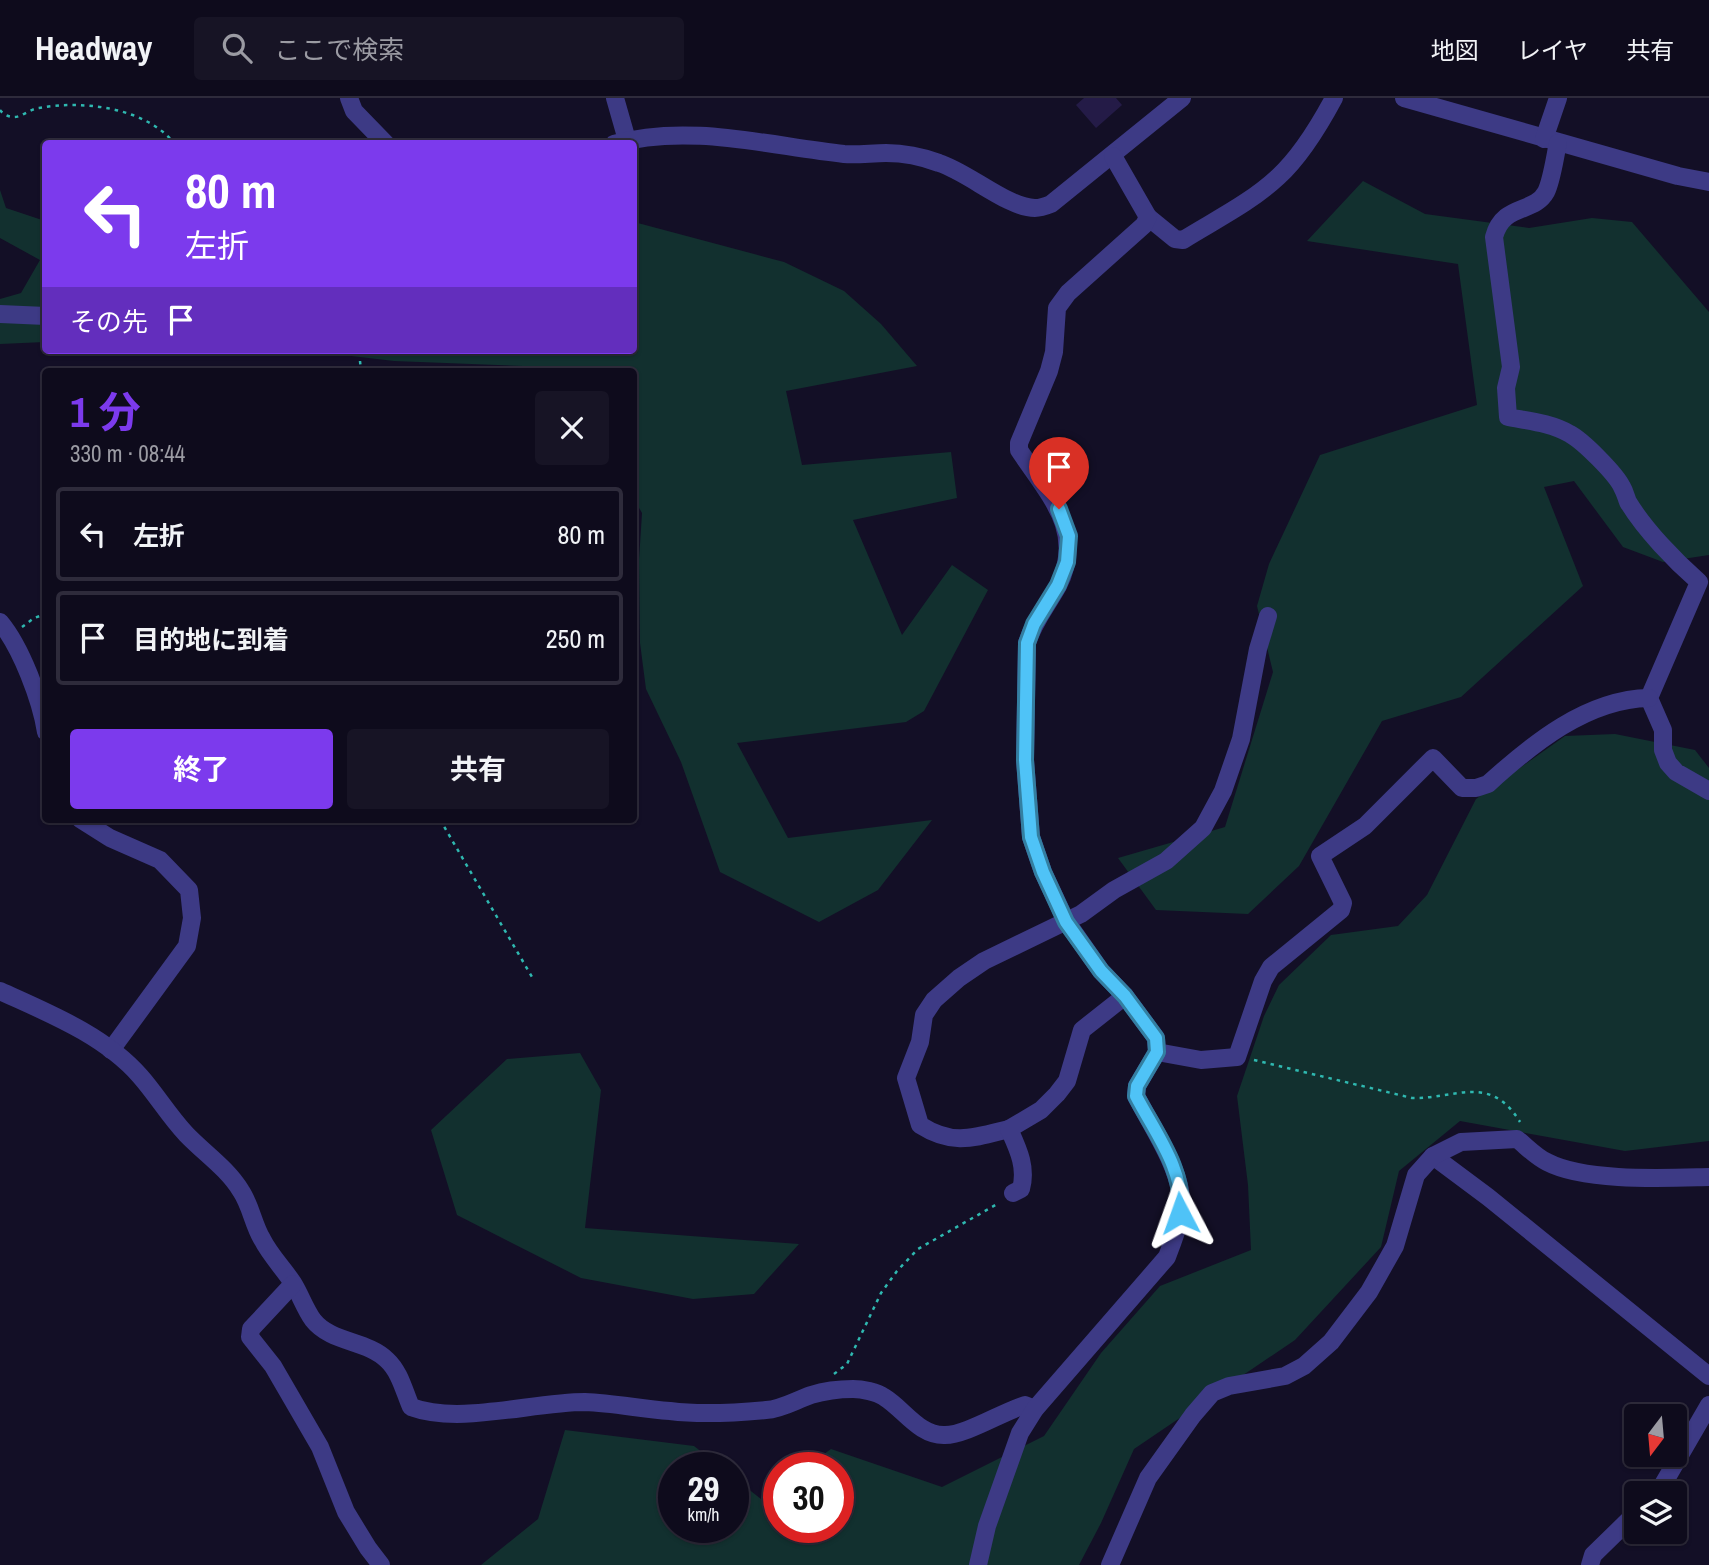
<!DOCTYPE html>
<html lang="ja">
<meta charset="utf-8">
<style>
:root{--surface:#0e0b1c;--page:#171425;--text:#f1f3f6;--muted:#9b9ba3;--line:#2e2b3b;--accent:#7c3aed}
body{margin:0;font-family:"Archivo Narrow","Noto Sans JP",sans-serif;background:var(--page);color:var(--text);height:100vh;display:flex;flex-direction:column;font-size:26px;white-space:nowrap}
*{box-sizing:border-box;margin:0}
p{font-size:23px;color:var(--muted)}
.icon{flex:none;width:38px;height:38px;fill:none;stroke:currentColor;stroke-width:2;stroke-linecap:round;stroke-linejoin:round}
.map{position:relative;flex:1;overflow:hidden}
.details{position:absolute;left:42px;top:270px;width:595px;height:455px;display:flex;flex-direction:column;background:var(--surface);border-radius:7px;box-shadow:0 2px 5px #0004,0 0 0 2px var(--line)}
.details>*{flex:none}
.banner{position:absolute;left:42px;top:42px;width:595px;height:214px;border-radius:7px;box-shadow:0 2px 5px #0004,0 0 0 2px var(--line);background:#7c3aed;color:#fff;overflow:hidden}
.needle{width:46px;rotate:196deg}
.buttons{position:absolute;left:1624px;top:1306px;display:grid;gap:14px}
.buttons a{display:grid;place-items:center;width:63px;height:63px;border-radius:7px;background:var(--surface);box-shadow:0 2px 5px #0004,0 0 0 2px var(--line);font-size:35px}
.speed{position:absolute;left:658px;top:1354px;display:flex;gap:14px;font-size:35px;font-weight:700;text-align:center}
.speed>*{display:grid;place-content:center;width:91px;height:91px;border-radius:50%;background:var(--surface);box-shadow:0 2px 5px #0004,0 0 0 2px var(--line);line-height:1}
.speed small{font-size:18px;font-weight:400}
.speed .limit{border:10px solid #d22;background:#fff;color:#111}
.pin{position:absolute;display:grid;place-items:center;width:60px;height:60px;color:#fff;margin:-72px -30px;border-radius:50% 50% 50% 0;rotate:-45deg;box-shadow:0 0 7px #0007}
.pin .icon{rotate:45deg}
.me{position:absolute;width:77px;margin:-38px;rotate:356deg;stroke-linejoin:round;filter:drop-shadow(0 0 5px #0008)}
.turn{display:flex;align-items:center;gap:24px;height:147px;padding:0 28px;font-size:32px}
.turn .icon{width:91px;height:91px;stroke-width:2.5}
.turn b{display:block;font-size:49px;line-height:60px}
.then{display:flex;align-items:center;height:66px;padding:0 28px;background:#0003;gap:14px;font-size:26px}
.round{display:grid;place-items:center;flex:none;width:74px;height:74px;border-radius:7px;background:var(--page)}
.summary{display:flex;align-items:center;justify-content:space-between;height:119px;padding:0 28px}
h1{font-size:42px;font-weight:700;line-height:52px;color:var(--accent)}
.button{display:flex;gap:14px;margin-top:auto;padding:14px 28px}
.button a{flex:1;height:80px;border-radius:7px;background:var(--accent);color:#fff;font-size:28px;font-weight:700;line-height:80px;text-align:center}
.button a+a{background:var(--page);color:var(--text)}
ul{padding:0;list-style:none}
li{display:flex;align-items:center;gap:21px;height:94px;margin:0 14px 10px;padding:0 14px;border:4px solid var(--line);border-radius:7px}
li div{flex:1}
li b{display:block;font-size:26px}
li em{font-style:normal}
header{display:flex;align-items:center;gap:42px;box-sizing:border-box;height:98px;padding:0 35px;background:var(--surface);border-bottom:2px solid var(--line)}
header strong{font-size:33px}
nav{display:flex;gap:38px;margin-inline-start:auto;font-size:24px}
.search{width:490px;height:63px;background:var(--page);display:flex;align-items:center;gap:18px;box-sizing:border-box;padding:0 24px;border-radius:7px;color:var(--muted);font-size:26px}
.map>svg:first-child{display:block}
.green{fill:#12302f}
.building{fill:#241b47}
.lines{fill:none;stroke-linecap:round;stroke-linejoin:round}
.path{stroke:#2fb8b0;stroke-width:2.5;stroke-dasharray:3.5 5;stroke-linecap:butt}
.minor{stroke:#3d3a85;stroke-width:18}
.route-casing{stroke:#337fa1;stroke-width:18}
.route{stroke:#4fc3f7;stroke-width:12}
</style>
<header>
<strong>Headway</strong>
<div class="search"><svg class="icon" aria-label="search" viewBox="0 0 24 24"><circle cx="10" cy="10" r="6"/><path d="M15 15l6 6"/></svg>ここで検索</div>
<nav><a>地図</a><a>レイヤ</a><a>共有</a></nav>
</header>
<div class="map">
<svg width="1709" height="1467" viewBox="0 0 1709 1467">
<rect width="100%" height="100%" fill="#130f26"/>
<g class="green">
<path d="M1363,83L1425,116L1529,130L1592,120L1632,124L1709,214V457L1663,464L1623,449L1574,383L1544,389L1583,488L1461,599L1382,623L1299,768L1248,816L1156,812L1118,760L1225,729L1273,574L1257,508L1269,466L1320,357L1477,307L1458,166L1307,143Z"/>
<path d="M0,92L6,110L45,123V244L0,246V201L21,195L40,162L0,140Z"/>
<path d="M634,124L784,164L844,193L881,226L917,268L786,293L802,367L951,354L957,400L853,422L902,537L952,467L988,492L924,613L906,624L737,645L788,740L932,722L878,792L819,824L720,774L681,664L646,591L640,545L639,462L642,415L634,401V273H545L523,268L394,263L343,257L319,252H634Z"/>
<path d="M1615,636L1695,652L1709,670V1043L1625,1053L1460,1023L1399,1073L1381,1149L1295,1242L1134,1351L1101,1425L1079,1467H481L538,1421L565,1332L694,1348L722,1370H674V1430H733V1379L761,1401L779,1388V1430H838V1370H804L831,1351L942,1389L1044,1338L1101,1255L1160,1188L1251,1152L1248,1087L1237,998L1264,918L1279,887L1331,837L1398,828L1427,797L1476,701L1565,638Z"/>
<path d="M580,955L601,992L585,1130L799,1146L754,1196L693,1201L581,1180L457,1117L431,1032L507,961Z"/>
</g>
<path class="building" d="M1084,0H1116L1122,7L1096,30L1076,7Z"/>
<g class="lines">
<g class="path">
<path d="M0,12C3,16 8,19 14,19C22,19 30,11 39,10C83,2 145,9 175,46"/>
<path d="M360,263L361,273"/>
<path d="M22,529L34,520L46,516"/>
<path d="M442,721V725L532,879"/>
<path d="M1254,962L1412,1000C1455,1001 1490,975 1520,1024"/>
<path d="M834,1276L847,1266L881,1195L897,1173L918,1151L999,1105"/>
</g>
<g class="minor">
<path d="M349,0L354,13L386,46"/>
<path d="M615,0L627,42"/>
<path d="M1404,0L1678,78L1709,84"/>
<path d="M1544,41L1558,0"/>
<path d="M1558,45C1555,58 1552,82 1546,94C1534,116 1503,105 1494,139L1511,269L1506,290L1508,319C1529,323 1551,325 1570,336C1583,343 1616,376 1622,389C1625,394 1626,399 1628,404C1645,432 1675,463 1699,484L1649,600L1663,632V652L1668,665L1676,674L1709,693"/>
<path d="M614,46C689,25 769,48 844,56C858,57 872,55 886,55C904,55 923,59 939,65C968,74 1008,110 1035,110C1041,110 1046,108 1051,106L1182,0"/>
<path d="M1148,119L1175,141L1183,142C1215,122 1250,105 1278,79C1301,58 1319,28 1334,0"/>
<path d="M0,216L46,218"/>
<path d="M0,524C21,549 41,602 46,634"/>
<path d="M80,721L110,740L160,762L189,792L192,820L187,848L111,952"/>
<path d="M0,893C48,915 104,937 140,978C156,996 169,1018 186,1036C204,1055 227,1070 241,1093C251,1108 253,1126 262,1141C270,1157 283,1170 293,1185C300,1196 305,1211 313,1222C331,1245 367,1242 387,1262C400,1274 404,1293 411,1309C460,1327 532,1304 585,1304C614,1305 641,1311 670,1313C701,1317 734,1315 766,1312C782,1311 796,1302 811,1297C824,1293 839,1291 853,1291C862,1291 877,1294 884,1299C904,1311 919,1338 945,1337C966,1337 1002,1314 1025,1307L1035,1311"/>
<path d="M1157,954L1201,962L1237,959L1263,883L1271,869L1341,812L1343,805L1320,758L1365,728L1433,660L1462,690H1476L1488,686C1532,646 1587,601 1649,600"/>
<path d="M1009,1031C973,1040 953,1048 920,1027L906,980L920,944L924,917L934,902L959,880L984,863L1081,816L1114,792L1166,763L1203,730L1223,693L1241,641L1258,551L1268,518"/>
<path d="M1433,1058L1488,1099L1709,1278"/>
<path d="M1013,1095L1021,1091C1027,1069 1018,1051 1009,1031L1041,1012L1057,996L1067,983L1082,932L1125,898"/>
<path d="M293,1186L251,1231L250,1239L273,1268L320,1349L346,1414L368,1450L381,1467"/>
<path d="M1658,1395L1709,1307"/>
<path d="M978,1467L987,1428L1020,1335L1035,1311L1167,1159C1174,1140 1183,1119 1181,1099C1178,1067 1151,1027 1136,998L1137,988L1157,954L1156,940L1125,898L1101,873L1066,823L1043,774L1031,739L1025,662L1027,545C1034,523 1047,508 1058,488C1086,433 1048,396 1019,352V345L1049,273L1054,254L1057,210L1068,195L1144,127L1148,119L1113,58"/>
<path d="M1110,1467L1148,1380L1193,1317L1212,1295L1229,1288L1285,1278L1304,1268L1331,1244L1369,1194L1395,1148L1416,1077L1433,1058L1461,1044L1517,1041C1526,1048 1536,1059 1547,1064C1585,1084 1665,1080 1709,1079"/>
<path d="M1590,1467L1593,1457L1636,1415"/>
</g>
</g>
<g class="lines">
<defs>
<path id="route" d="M1059,411L1069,438L1067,464L1058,487L1034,526L1027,545L1025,662L1031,739L1043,774L1066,824L1101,873L1125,898L1156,940L1157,954L1137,988L1136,998C1154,1033 1186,1074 1180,1115"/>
</defs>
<use href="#route" class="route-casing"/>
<use href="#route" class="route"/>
</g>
</svg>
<div class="buttons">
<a><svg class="needle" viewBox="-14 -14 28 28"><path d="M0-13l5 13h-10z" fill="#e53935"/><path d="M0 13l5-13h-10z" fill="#9b9ba3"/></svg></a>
<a><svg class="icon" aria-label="layers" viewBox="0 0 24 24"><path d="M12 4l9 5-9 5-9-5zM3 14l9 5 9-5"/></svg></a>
</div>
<div class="speed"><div>29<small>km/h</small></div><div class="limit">30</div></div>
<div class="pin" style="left:1059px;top:411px;background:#d93025"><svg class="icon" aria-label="arrive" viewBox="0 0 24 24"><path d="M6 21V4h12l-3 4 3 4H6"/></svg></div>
<svg class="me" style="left:1180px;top:1115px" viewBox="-20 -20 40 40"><path d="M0-17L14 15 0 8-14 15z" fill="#4fc3f7" stroke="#fff" stroke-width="4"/></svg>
<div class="banner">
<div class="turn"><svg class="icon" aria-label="left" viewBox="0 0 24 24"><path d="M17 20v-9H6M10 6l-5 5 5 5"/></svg><div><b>80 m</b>左折</div></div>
<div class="then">その先<svg class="icon" aria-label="arrive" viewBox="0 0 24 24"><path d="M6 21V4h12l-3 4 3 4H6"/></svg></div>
</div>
<section class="details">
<div class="summary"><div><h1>1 分</h1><p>330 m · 08:44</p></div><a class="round"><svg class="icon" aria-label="close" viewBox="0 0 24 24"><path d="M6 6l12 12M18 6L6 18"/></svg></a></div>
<ul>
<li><svg class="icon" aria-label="left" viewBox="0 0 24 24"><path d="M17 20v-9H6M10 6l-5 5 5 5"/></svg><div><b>左折</b></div><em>80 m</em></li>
<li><svg class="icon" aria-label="arrive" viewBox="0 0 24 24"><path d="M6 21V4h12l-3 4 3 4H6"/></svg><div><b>目的地に到着</b></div><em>250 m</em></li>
</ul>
<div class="button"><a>終了</a><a>共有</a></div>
</section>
</div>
